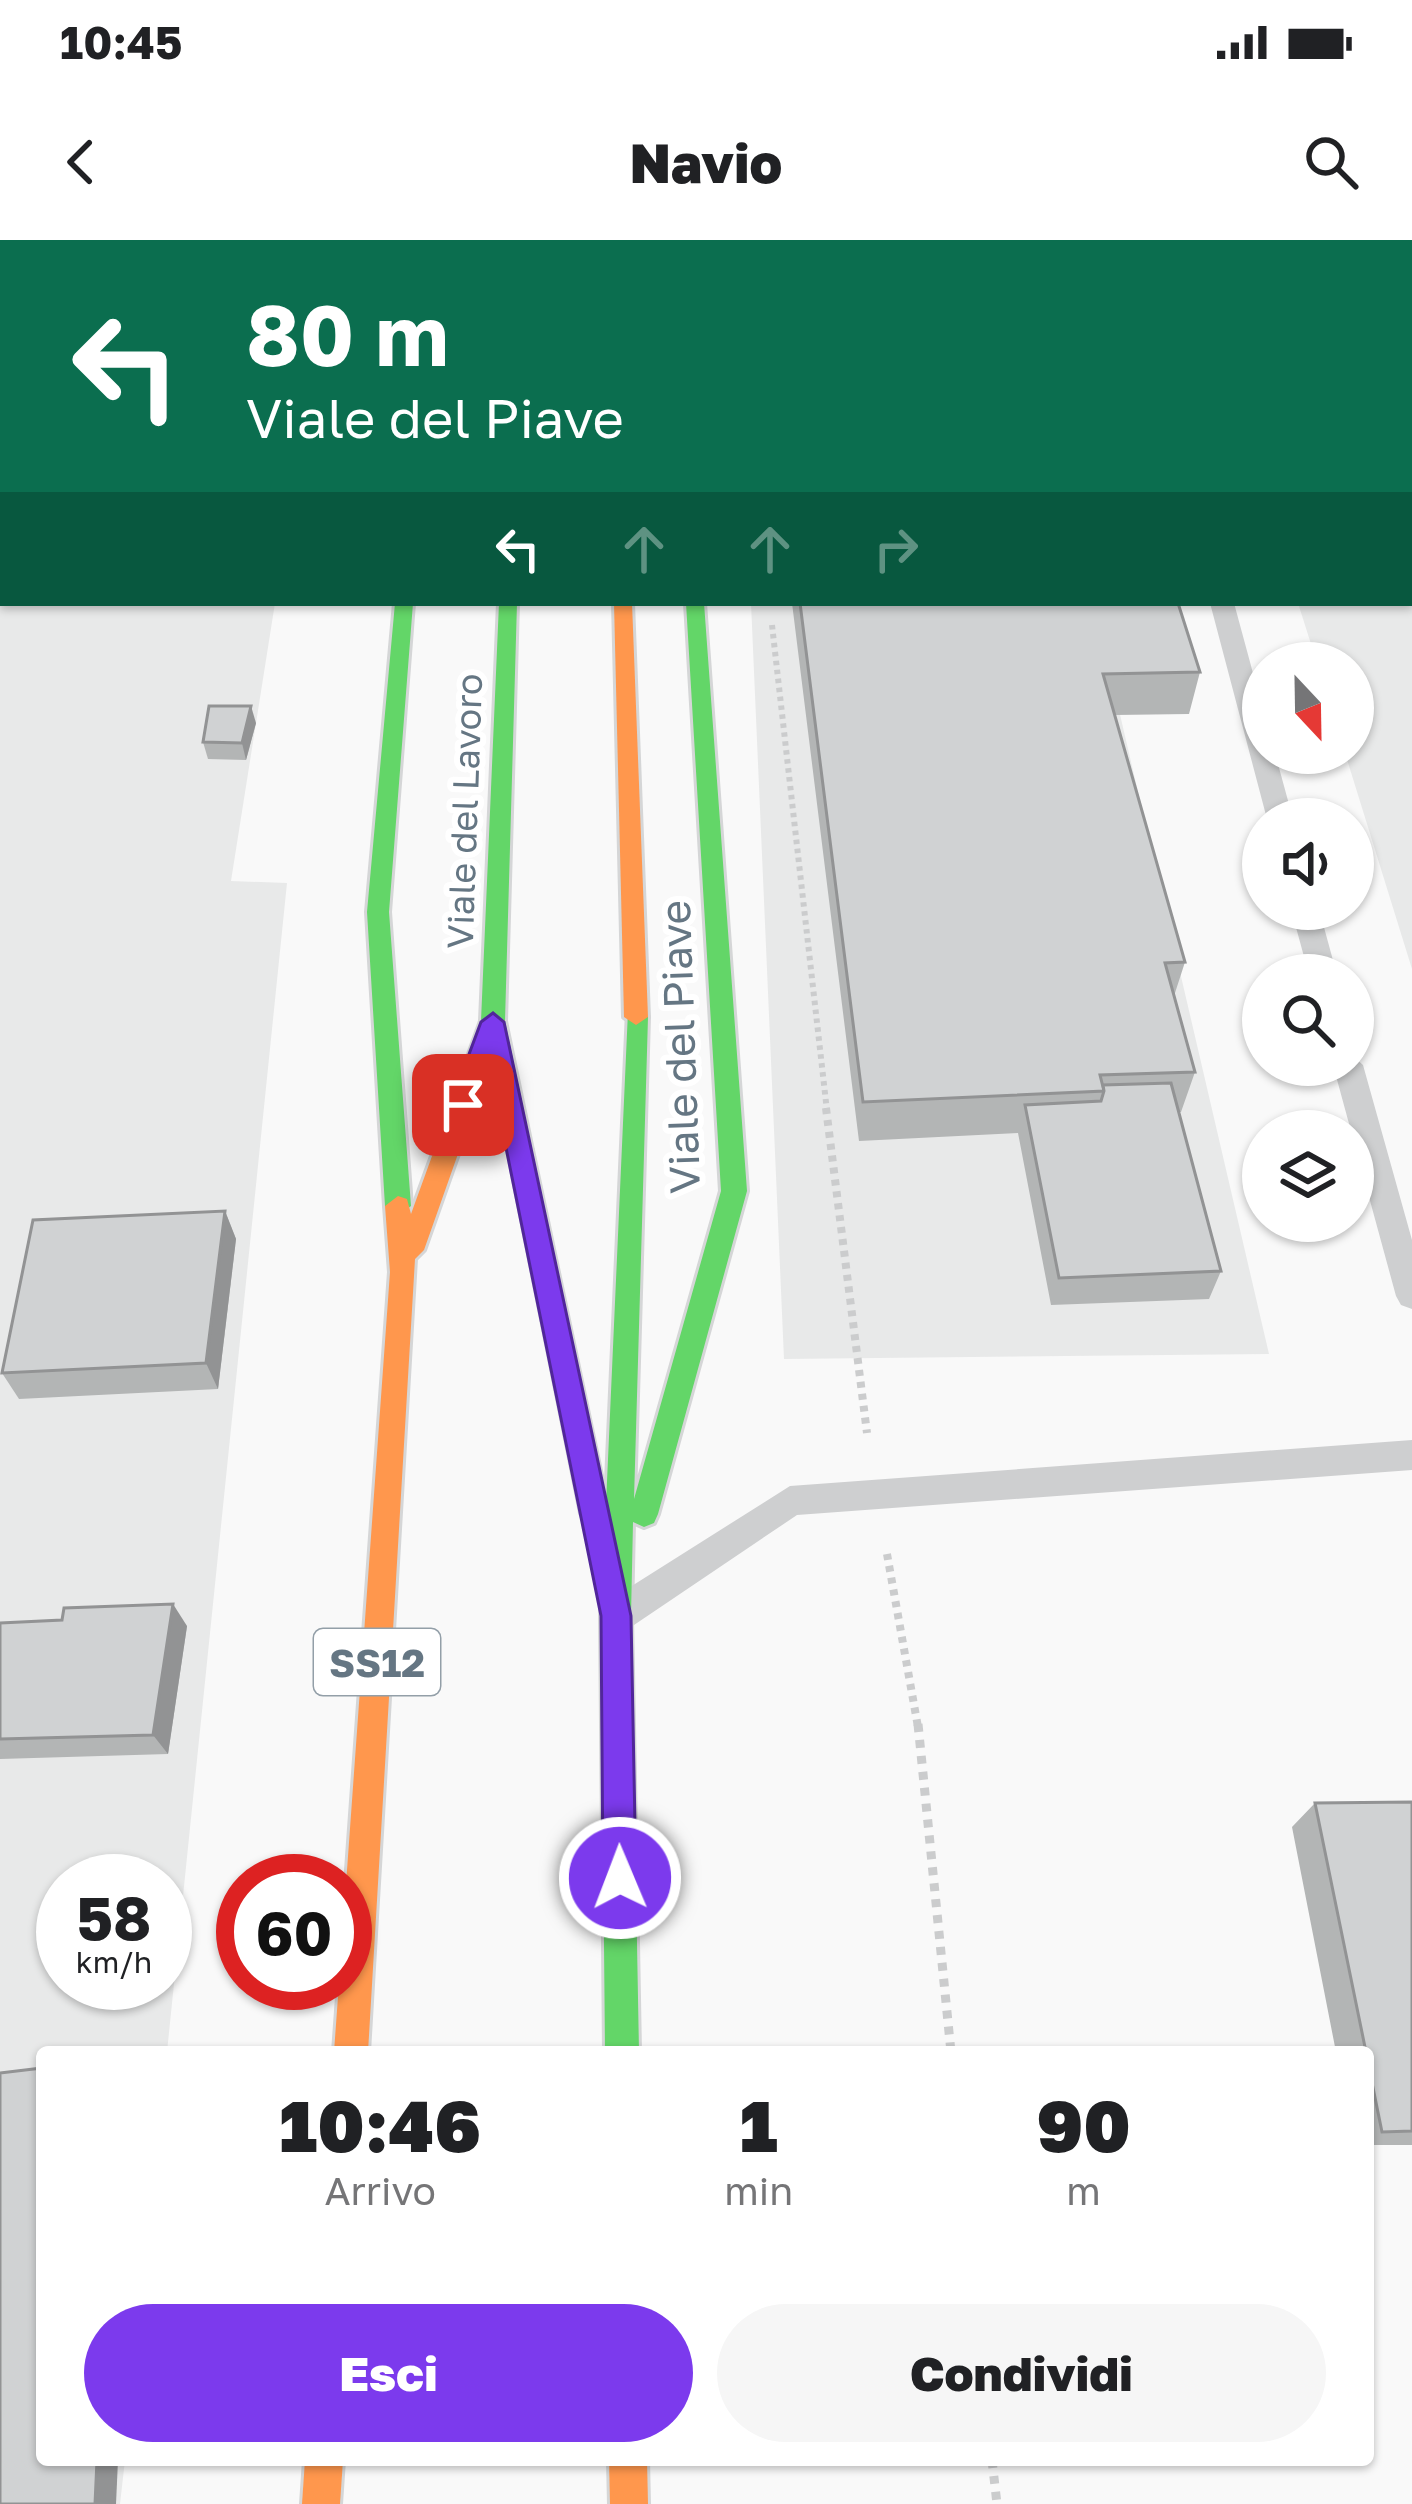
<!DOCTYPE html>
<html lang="it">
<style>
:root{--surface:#fff;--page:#f6f6f6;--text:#202124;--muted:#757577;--accent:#7c3aed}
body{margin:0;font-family:"Golos Text",sans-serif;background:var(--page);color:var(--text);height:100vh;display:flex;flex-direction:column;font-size:45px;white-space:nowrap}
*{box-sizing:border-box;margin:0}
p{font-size:39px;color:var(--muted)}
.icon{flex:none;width:66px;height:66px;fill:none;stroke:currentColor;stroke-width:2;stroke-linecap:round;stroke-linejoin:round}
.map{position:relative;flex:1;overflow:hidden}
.side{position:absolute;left:36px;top:1806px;width:1338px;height:420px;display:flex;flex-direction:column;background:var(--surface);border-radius:12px;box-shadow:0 3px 9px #0004}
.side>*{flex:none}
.banner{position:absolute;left:0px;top:0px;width:1413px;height:366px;box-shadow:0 3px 9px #0004;background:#0b6e4f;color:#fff;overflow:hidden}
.needle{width:78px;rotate:158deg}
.controls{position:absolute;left:1242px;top:402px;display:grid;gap:24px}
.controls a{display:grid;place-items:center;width:132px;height:132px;border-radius:50%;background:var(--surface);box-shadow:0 3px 9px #0004;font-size:60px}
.speed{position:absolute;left:36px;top:1614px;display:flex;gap:24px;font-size:60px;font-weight:700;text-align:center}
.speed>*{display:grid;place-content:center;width:156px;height:156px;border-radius:50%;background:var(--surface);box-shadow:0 3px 9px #0004;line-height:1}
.speed small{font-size:30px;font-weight:400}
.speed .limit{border:18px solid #d22;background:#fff;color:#111}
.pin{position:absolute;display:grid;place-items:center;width:102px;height:102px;color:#fff;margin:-51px;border-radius:24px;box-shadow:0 6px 18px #0006}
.me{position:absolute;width:132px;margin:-66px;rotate:359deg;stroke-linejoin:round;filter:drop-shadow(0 0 9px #0008)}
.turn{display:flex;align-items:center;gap:42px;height:252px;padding:0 48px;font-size:54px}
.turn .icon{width:156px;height:156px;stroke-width:2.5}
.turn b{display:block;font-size:84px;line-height:102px}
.lanes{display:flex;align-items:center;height:114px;padding:0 48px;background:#0003;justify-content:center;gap:60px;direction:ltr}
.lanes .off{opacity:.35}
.eta{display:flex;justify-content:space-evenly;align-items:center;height:204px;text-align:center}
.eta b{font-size:72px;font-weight:800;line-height:84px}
.primary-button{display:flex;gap:24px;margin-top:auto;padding:24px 48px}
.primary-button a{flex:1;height:138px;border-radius:72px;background:var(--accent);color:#fff;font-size:48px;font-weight:800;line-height:138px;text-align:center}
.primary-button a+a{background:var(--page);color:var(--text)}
.status{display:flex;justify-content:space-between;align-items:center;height:84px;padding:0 60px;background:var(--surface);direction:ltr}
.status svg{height:33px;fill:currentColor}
header{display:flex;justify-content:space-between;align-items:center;height:156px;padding:0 48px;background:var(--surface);font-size:54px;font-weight:800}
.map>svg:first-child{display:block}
.built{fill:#e8e9e9;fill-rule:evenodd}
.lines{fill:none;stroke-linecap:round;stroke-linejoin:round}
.fast-casing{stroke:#d5d6d7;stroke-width:6}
.slow-casing{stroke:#d5d6d7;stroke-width:6}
.path-far2{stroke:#cbcccd;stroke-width:6;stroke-dasharray:4.5 4.5;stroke-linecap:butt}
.path-far1{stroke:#cbcccd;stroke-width:8;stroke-dasharray:6 6;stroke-linecap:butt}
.path{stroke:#cbcccd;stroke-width:9;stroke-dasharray:8 8;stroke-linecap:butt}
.lane{fill:#cecfd0;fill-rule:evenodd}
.fast{fill:#63d668;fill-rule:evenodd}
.slow{fill:#ff974d;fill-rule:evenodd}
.wall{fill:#b3b5b5}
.shaded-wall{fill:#929394}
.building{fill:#d0d2d3;stroke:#929394;stroke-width:3}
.route{fill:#7c3aed;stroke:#51269a;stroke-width:3}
.labels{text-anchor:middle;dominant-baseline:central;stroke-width:12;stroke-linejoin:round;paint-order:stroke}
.far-street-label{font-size:36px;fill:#657683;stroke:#fff}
.shield{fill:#fff;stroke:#939fa8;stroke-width:3}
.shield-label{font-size:39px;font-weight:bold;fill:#657683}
.street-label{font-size:42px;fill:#657683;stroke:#fff}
</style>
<div class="status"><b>10:45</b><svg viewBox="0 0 49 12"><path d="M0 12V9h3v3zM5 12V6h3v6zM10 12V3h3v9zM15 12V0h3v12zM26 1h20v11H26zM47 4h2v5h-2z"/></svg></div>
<header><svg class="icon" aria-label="back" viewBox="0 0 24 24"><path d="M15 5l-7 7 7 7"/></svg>Navio<svg class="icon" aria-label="search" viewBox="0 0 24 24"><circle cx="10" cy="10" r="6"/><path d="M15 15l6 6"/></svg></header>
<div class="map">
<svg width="1412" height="2264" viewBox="0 0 1412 2264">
<rect width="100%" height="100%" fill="#f9f9f9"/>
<g class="built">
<path d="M0,0H384L3,3V363H275L231,641L287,643L167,1812H42V2220H125L120,2264H0ZM63,1641H165V1743H63Z"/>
<path d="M717,0H1412V729L1345,513H1353V423H1317L1298,363H1410V3Z"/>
<path d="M751,363H1094L1269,1114L784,1119Z"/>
</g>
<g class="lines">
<defs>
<g id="fast">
<rect x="429" y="0" width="16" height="3"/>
<rect x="513" y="0" width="16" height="3"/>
<path d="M666,0H682L683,3H667Z"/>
<path d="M395,363H413L389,672L411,966L398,976L385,966L367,672Z"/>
<path d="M499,363H517L505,781L532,910L520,919L508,910L481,781Z"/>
<path d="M686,363H704L747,951L658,1274L654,1283L644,1287L633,1282L631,1376L639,1812H605L601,1376L628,771L636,769L648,777L634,1259L721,951Z"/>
</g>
<g id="slow">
<rect x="604" y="0" width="16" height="3"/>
<path d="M614,363H632L648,777L636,785L624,777Z"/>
<path d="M493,773L505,781L424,1010L415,1019L368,1812H334L339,1743H345V1658L390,1032L385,966L398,956L407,959L411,974L481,781Z"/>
<path d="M520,901L532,910L609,1273L605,1282L595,1286L585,1282L581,1273L508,910Z"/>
<path d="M305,2220H343L340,2264H302Z"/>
<path d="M609,2220H647L648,2264H610Z"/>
</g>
</defs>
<use href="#fast" class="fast-casing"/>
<use href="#slow" class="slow-casing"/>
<path class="path-far2" d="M772,385L827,871"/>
<g class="path-far1">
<path d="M826,868L867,1193"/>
<path d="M887,1314L918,1487"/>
</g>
<g class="path">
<path d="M918,1484L951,1812"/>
<path d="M992,2220L997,2264"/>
</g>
<g class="lane">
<path d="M1079,0H1097L1098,3H1080Z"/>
<path d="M1210,363H1234L1263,470V513H1275L1293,579H1267Z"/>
<path d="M1291,669H1319L1337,735H1309Z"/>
<path d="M1353,816L1363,825L1412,1000V1069L1401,1065L1396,1056L1333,825H1353Z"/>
<path d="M1412,1200V1230L797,1275L634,1385L621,1390L608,1385L603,1373L608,1361L790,1246Z"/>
</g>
<use href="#fast" class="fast"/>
<use href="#slow" class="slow"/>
</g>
<g class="wall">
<path d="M792,363H1178L1200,432L1189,474L1115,475L1185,722L1174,756L1195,832L1181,872H1179L1221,1031L1209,1059L1051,1065L1018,893L859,901Z"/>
<path d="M256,483L246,520L208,519L203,502Z"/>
<path d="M225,971L236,999L218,1149L19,1159L2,1133Z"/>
<path d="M0,1383L187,1386L168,1514L0,1519Z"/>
<path d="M1412,1562V1905H1368V1812H1336L1292,1587L1315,1563Z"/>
</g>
<g class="shaded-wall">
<path d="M3,61V116L0,117V62Z"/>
<path d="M251,466L256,483L246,520L242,503Z"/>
<path d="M225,971L236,999L218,1149L206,1123Z"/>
<path d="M173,1364L187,1386L168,1514L153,1495Z"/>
<path d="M97,2220H118L116,2264H95Z"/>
</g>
<g class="building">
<path d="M0,0H281L283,3H3V61L0,62Z"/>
<path d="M751,0H1058L1059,3H752Z"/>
<path d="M800,363H1178L1200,432L1103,434L1185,722L1165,723L1195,832L1100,835L1104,851L863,862Z"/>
<path d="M209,466H251L242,503L203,502Z"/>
<path d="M1171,843L1221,1031L1059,1038L1025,865L1101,861L1104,851L1103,845Z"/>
<path d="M225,971L206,1123L2,1133L33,980Z"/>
<path d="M173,1364L153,1495L0,1499V1383L62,1380L64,1368Z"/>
<path d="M1412,1562V1891L1382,1892L1368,1823V1812H1366L1315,1563Z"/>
<path d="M42,1828V2220H97L95,2264H0V1833Z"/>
</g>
<path class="route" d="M493,773L504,782L631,1376L636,1638L631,1649L620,1654L608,1649L603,1638L601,1376L489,824L471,871H454L450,865L481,782Z"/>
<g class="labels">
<g class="far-street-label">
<text transform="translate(464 571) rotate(-88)">Viale del Lavoro</text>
</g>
<rect class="shield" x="314" y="1389" width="126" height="66" rx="9"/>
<g class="shield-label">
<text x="377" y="1422">SS12</text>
</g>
<g class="street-label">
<text transform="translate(679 807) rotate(-92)">Viale del Piave</text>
</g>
</g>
</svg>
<div class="controls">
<a><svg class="needle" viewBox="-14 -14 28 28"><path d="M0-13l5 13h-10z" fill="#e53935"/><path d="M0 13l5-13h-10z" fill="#757577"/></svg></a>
<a><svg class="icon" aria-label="sound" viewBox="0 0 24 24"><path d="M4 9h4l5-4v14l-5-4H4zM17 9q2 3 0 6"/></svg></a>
<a><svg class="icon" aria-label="search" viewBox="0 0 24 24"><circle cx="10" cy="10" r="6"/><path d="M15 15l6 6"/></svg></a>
<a><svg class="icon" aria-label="layers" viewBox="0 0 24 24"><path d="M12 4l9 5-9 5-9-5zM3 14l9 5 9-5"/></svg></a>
</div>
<div class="speed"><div>58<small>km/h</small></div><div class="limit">60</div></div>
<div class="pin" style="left:463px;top:865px;background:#d93025"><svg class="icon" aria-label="arrive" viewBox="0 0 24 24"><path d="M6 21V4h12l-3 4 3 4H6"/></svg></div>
<svg class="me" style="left:620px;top:1638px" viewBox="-20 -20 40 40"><circle r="17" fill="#7c3aed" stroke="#fff" stroke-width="3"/><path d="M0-11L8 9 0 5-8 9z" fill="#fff"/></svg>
<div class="banner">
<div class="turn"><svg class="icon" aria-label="left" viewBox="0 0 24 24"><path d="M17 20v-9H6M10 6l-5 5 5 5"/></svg><div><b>80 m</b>Viale del Piave</div></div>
<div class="lanes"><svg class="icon" aria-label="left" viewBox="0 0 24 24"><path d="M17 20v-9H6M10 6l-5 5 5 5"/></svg><svg class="icon off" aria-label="ahead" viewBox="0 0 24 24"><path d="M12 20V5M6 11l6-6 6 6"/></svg><svg class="icon off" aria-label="ahead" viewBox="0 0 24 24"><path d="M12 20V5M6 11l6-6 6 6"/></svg><svg class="icon off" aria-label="right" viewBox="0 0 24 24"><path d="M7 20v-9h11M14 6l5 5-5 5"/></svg></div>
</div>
<section class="side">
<div class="eta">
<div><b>10:46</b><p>Arrivo</p></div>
<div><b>1</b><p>min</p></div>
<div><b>90</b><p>m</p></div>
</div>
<div class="primary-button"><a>Esci</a><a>Condividi</a></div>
</section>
</div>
